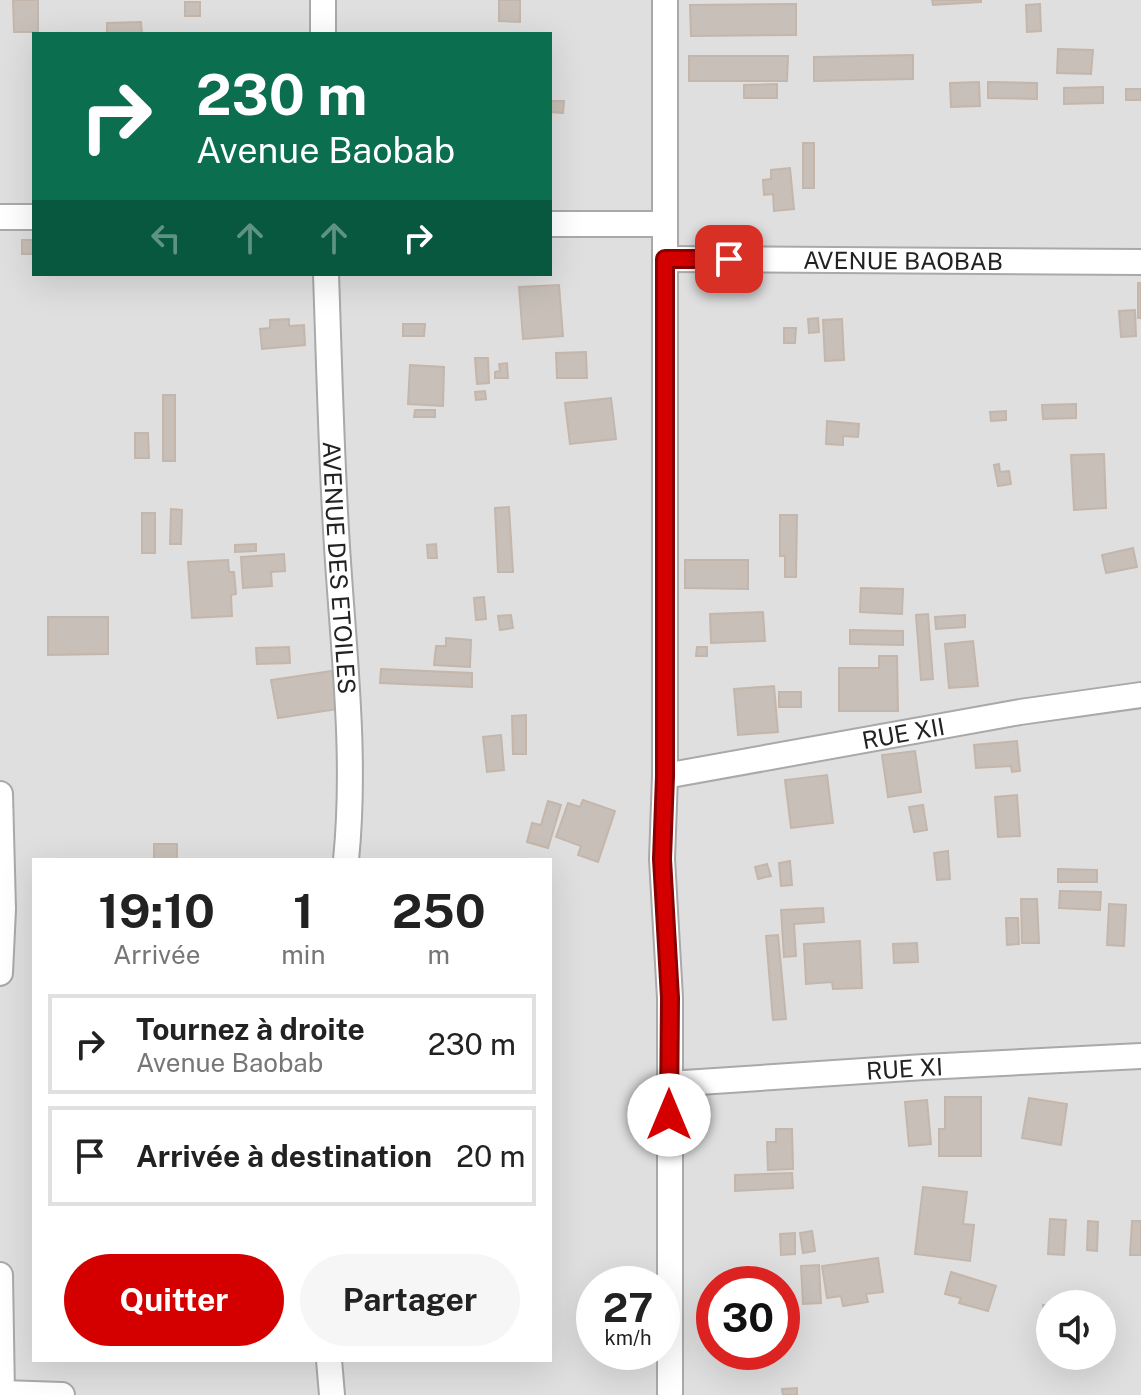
<!DOCTYPE html>
<html lang="fr">
<meta charset="utf-8">
<style>
:root{--surface:#fff;--page:#f6f6f6;--text:#222;--muted:#767676;--line:#e0e0e0;--accent:#d40000}
body{margin:0;font-family:"Public Sans",sans-serif;background:var(--page);color:var(--text);height:100vh;display:flex;flex-direction:column;font-size:30px;white-space:nowrap}
*{box-sizing:border-box;margin:0}
p{font-size:26px;color:var(--muted)}
.icon{flex:none;width:44px;height:44px;fill:none;stroke:currentColor;stroke-width:2;stroke-linecap:round;stroke-linejoin:round}
.map{position:relative;flex:1;overflow:hidden}
.sheet{position:absolute;left:32px;top:858px;width:520px;height:504px;display:flex;flex-direction:column;background:var(--surface);border-radius:0px;box-shadow:0 8px 32px #0002}
.sheet>*{flex:none}
.guide{position:absolute;left:32px;top:32px;width:520px;height:244px;border-radius:0px;box-shadow:0 8px 32px #0002;background:#0b6e4f;color:#fff;overflow:hidden}
.fabs{position:absolute;left:1036px;top:1290px;display:grid;gap:16px}
.fabs a{display:grid;place-items:center;width:80px;height:80px;border-radius:50%;background:var(--surface);box-shadow:0 8px 32px #0002;font-size:40px}
.speed{position:absolute;left:576px;top:1266px;display:flex;gap:16px;font-size:40px;font-weight:700;text-align:center}
.speed>*{display:grid;place-content:center;width:104px;height:104px;border-radius:50%;background:var(--surface);box-shadow:0 8px 32px #0002;line-height:1}
.speed small{font-size:20px;font-weight:400}
.speed .limit{border:12px solid #d22;background:#fff;color:#111}
.pin{position:absolute;display:grid;place-items:center;width:68px;height:68px;color:#fff;margin:-34px;border-radius:16px;box-shadow:0 4px 12px #0006}
.me{position:absolute;width:88px;margin:-44px;rotate:0deg;stroke-linejoin:round;filter:drop-shadow(0 0 6px #0008)}
.turn{display:flex;align-items:center;gap:28px;height:168px;padding:0 32px;font-size:36px}
.turn .icon{width:104px;height:104px;stroke-width:2.5}
.turn b{display:block;font-size:56px;line-height:68px}
.lanes{display:flex;align-items:center;height:76px;padding:0 32px;background:#0003;justify-content:center;gap:40px;direction:ltr}
.lanes .off{opacity:.35}
.eta{display:flex;justify-content:space-evenly;align-items:center;height:136px;text-align:center}
.eta b{font-size:48px;font-weight:700;line-height:56px}
.cta{display:flex;gap:16px;margin-top:auto;padding:16px 32px}
.cta a{flex:1;height:92px;border-radius:48px;background:var(--accent);color:#fff;font-size:32px;font-weight:700;line-height:92px;text-align:center}
.cta a+a{background:var(--page);color:var(--text)}
ul{padding:0;list-style:none}
li{display:flex;align-items:center;gap:24px;height:100px;margin:0 16px 12px;padding:0 16px;border:4px solid var(--line);border-radius:0px}
li div{flex:1}
li b{display:block;font-size:30px}
li em{font-style:normal}
.map>svg:first-child{display:block}
.residential{fill:#e0dfdf;fill-rule:evenodd}
.building{fill:#c7bfb8;stroke:#c4b6ab;stroke-width:2}
.lines{fill:none;stroke-linecap:round;stroke-linejoin:round}
.minor-casing{stroke:#a9a9a9;stroke-width:28}
.minor{stroke:#fff;stroke-width:24}
.route-casing{stroke:#8a0000;stroke-width:20}
.route{stroke:#d40000;stroke-width:14}
.labels{text-anchor:middle;dominant-baseline:central;stroke-width:8;stroke-linejoin:round;paint-order:stroke}
.street-label{font-size:24px;fill:#222;stroke:#fff}
</style>
<div class="map">
<svg width="1141" height="1395" viewBox="0 0 1141 1395">
<rect width="100%" height="100%" fill="#f2efe9"/>
<path class="residential" d="M0,0H1141V1395H0ZM34,34H550V274H34ZM34,860H550V1360H34ZM594,1284H662V1352H594ZM714,1284H782V1352H714ZM1050,1304H1102V1356H1050Z"/>
<g class="building">
<path d="M13,0H38V32H14Z"/>
<path d="M499,0H520V22L499,21Z"/>
<path d="M932,0H981V2L933,5Z"/>
<rect x="185" y="2" width="15" height="14"/>
<path d="M796,4V35L691,36L690,5Z"/>
<path d="M1040,4L1041,31L1027,32L1026,5Z"/>
<path d="M141,22L142,34H107V23Z"/>
<path d="M1058,49L1093,50L1091,74L1057,73Z"/>
<path d="M913,55V79L814,81V57Z"/>
<path d="M689,56H788L787,81H689Z"/>
<path d="M979,82L980,106L951,107L950,83Z"/>
<path d="M988,82L1037,83V99L988,98Z"/>
<path d="M777,84V98H744V85Z"/>
<path d="M1103,87V103L1064,104V88Z"/>
<rect x="1126" y="89" width="15" height="11"/>
<path d="M550,101H564L563,113L550,112Z"/>
<rect x="803" y="143" width="11" height="45"/>
<path d="M790,168L794,209L774,211L773,194L764,195L763,180L771,179V170Z"/>
<rect x="22" y="240" width="12" height="14"/>
<rect x="1138" y="283" width="3" height="35"/>
<path d="M559,285L563,336L523,339L519,287Z"/>
<path d="M1135,310L1136,336L1121,337L1119,311Z"/>
<path d="M818,318L819,332L809,333L808,319Z"/>
<path d="M289,319V326L304,325L305,345L262,349L260,329L270,328V320Z"/>
<path d="M842,319L844,360L825,361L823,320Z"/>
<path d="M403,324H425L424,336H403Z"/>
<path d="M784,328H796L795,343H784Z"/>
<path d="M586,352L587,378H557L556,353Z"/>
<path d="M475,358H488L489,383L477,384Z"/>
<path d="M507,363L508,378H495V372L500,371L499,364Z"/>
<path d="M410,365L444,367L443,406L408,404Z"/>
<path d="M485,391L486,399L476,400L475,392Z"/>
<rect x="163" y="395" width="12" height="66"/>
<path d="M611,398L616,439L570,444L565,403Z"/>
<path d="M1076,404V418L1043,419L1042,405Z"/>
<path d="M415,410H435V417H414Z"/>
<path d="M1006,411V420L991,421L990,412Z"/>
<path d="M827,421L859,424L858,437L843,436V445L826,444Z"/>
<path d="M135,433H148L149,458H135Z"/>
<path d="M1104,454L1106,508L1074,510L1071,455Z"/>
<path d="M999,464L1000,472L1009,471L1011,484L998,486L994,465Z"/>
<path d="M509,507L513,572H498L495,508Z"/>
<path d="M171,509L182,510L181,544H170Z"/>
<rect x="142" y="513" width="13" height="40"/>
<path d="M780,515H797L796,577H785V556H780Z"/>
<path d="M256,544V551L235,552V545Z"/>
<path d="M436,544L437,558H428L427,545Z"/>
<path d="M1133,548L1137,567L1106,573L1102,555Z"/>
<path d="M284,554L285,571L271,572L272,586L243,588L241,557Z"/>
<path d="M228,560L229,572H234L236,594L231,595L232,616L192,618L188,562Z"/>
<path d="M685,560H748V589L685,588Z"/>
<path d="M861,588L903,589L902,614L860,612Z"/>
<path d="M484,597L486,619L476,620L474,598Z"/>
<path d="M763,612L765,641L711,643L710,614Z"/>
<path d="M928,614L933,679L921,680L916,615Z"/>
<path d="M511,615L513,628L500,630L498,616Z"/>
<path d="M965,615V627L936,629L935,617Z"/>
<path d="M48,617H108V654L48,655Z"/>
<path d="M850,630L903,631V645L850,644Z"/>
<path d="M446,638L471,640L470,667L434,665L436,646H446Z"/>
<path d="M973,641L978,686L949,688L945,644Z"/>
<path d="M289,647L290,663L257,664L256,648Z"/>
<path d="M697,647H707V656H696Z"/>
<path d="M879,656H897L898,711H839V668H879Z"/>
<path d="M381,669L472,673V687L380,683Z"/>
<path d="M332,671L338,709L278,718L271,680Z"/>
<path d="M774,686L778,732L738,735L734,689Z"/>
<rect x="779" y="692" width="22" height="15"/>
<path d="M526,715V754H513L512,716Z"/>
<path d="M501,735L504,770L487,772L483,737Z"/>
<path d="M1017,741L1020,771L1012,772L1011,766L976,768L974,745Z"/>
<path d="M915,751L921,792L888,797L882,755Z"/>
<path d="M827,775L833,823L791,828L785,780Z"/>
<path d="M1017,795L1020,836L998,837L995,797Z"/>
<path d="M583,800L615,811L598,862L578,855L581,846L556,837L568,803L580,807Z"/>
<path d="M548,801L561,805L548,848L527,842L532,823L541,825Z"/>
<path d="M923,805L927,830L914,832L909,807Z"/>
<rect x="154" y="844" width="23" height="16"/>
<path d="M948,851L950,879L937,880L934,853Z"/>
<path d="M790,861L792,885L781,886L779,863Z"/>
<path d="M767,864L771,876L758,879L755,867Z"/>
<path d="M1058,869L1097,870V882H1058Z"/>
<path d="M1060,891L1101,892L1100,910L1059,908Z"/>
<path d="M1021,899H1037L1039,943H1022Z"/>
<path d="M1109,904L1126,905L1124,946L1107,945Z"/>
<path d="M823,908L824,922L794,924L796,956L784,957L781,910Z"/>
<path d="M1006,918H1018L1019,944L1007,945Z"/>
<path d="M778,935L786,1019L773,1020L766,936Z"/>
<path d="M860,941L862,988L833,989L832,982L806,984L804,944Z"/>
<path d="M917,943L918,962L894,963L893,944Z"/>
<path d="M945,1097H981V1156H939V1129H945Z"/>
<path d="M1029,1098L1067,1104L1061,1145L1022,1138Z"/>
<path d="M927,1100L931,1144L909,1146L905,1102Z"/>
<path d="M776,1129H792L793,1169L768,1170L767,1142H776Z"/>
<path d="M792,1173L793,1188L735,1191V1175Z"/>
<path d="M923,1187L967,1192L963,1224L974,1225L970,1261L915,1254Z"/>
<path d="M1050,1219L1066,1220L1064,1255L1048,1254Z"/>
<path d="M1088,1221L1098,1222L1097,1251L1087,1250Z"/>
<path d="M1132,1221H1141V1255H1130Z"/>
<path d="M812,1231L815,1251L803,1253L800,1233Z"/>
<path d="M795,1233V1254L781,1255L780,1234Z"/>
<path d="M878,1258L883,1292L866,1294L868,1302L843,1306L841,1296L827,1298L822,1266Z"/>
<path d="M819,1265L821,1303L803,1304L801,1266Z"/>
<path d="M951,1272L996,1286L988,1311L959,1303L961,1298L945,1294Z"/>
<path d="M764,1276L765,1284H714V1296L712,1282Z"/>
<path d="M1043,1305L1050,1306V1321H1043Z"/>
<path d="M797,1388V1395H783L782,1389Z"/>
</g>
<g class="lines">
<defs>
<g id="minor">
<path d="M323,0V34"/>
<path d="M665,0V776L662,859L670,998V1395"/>
<path d="M0,217H34"/>
<path d="M550,224H665"/>
<path id="s1" d="M665,259L1141,262"/>
<path id="s2" d="M326,274C329,359 331,445 336,530C342,639 357,751 346,860"/>
<path id="s3" d="M665,776L1020,712L1141,695"/>
<path d="M0,794L3,909L0,973"/>
<path id="s4" d="M669,1084L924,1067L1141,1056"/>
<path d="M0,1275L2,1395"/>
<path d="M329,1360L332,1395"/>
<path d="M2,1393L62,1395"/>
</g>
</defs>
<use href="#minor" class="minor-casing"/>
<use href="#minor" class="minor"/>
</g>
<g class="lines">
<defs>
<path id="route" d="M669,1115L670,998L662,859L665,776V259H729"/>
</defs>
<use href="#route" class="route-casing"/>
<use href="#route" class="route"/>
</g>
<g class="labels">
<g class="street-label">
<text stroke="none"><textPath href="#s1" startOffset="238">AVENUE BAOBAB</textPath></text>
<text stroke="none"><textPath href="#s2" startOffset="294">AVENUE DES ETOILES</textPath></text>
<text stroke="none"><textPath href="#s3" startOffset="242">RUE XII</textPath></text>
<text stroke="none"><textPath href="#s4" startOffset="236">RUE XI</textPath></text>
</g>
</g>
</svg>
<div class="fabs">
<a><svg class="icon" aria-label="sound" viewBox="0 0 24 24"><path d="M4 9h4l5-4v14l-5-4H4zM17 9q2 3 0 6"/></svg></a>
</div>
<div class="speed"><div>27<small>km/h</small></div><div class="limit">30</div></div>
<div class="pin" style="left:729px;top:259px;background:#d93025"><svg class="icon" aria-label="arrive" viewBox="0 0 24 24"><path d="M6 21V4h12l-3 4 3 4H6"/></svg></div>
<svg class="me" style="left:669px;top:1115px" viewBox="-20 -20 40 40"><circle r="19" fill="#fff"/><path d="M0-13L10 11 0 6-10 11z" fill="#d40000"/></svg>
<div class="guide">
<div class="turn"><svg class="icon" aria-label="right" viewBox="0 0 24 24"><path d="M7 20v-9h11M14 6l5 5-5 5"/></svg><div><b>230 m</b>Avenue Baobab</div></div>
<div class="lanes"><svg class="icon off" aria-label="left" viewBox="0 0 24 24"><path d="M17 20v-9H6M10 6l-5 5 5 5"/></svg><svg class="icon off" aria-label="ahead" viewBox="0 0 24 24"><path d="M12 20V5M6 11l6-6 6 6"/></svg><svg class="icon off" aria-label="ahead" viewBox="0 0 24 24"><path d="M12 20V5M6 11l6-6 6 6"/></svg><svg class="icon" aria-label="right" viewBox="0 0 24 24"><path d="M7 20v-9h11M14 6l5 5-5 5"/></svg></div>
</div>
<section class="sheet">
<div class="eta">
<div><b>19:10</b><p>Arrivée</p></div>
<div><b>1</b><p>min</p></div>
<div><b>250</b><p>m</p></div>
</div>
<ul>
<li><svg class="icon" aria-label="right" viewBox="0 0 24 24"><path d="M7 20v-9h11M14 6l5 5-5 5"/></svg><div><b>Tournez à droite</b><p>Avenue Baobab</p></div><em>230 m</em></li>
<li><svg class="icon" aria-label="arrive" viewBox="0 0 24 24"><path d="M6 21V4h12l-3 4 3 4H6"/></svg><div><b>Arrivée à destination</b></div><em>20 m</em></li>
</ul>
<div class="cta"><a>Quitter</a><a>Partager</a></div>
</section>
</div>
